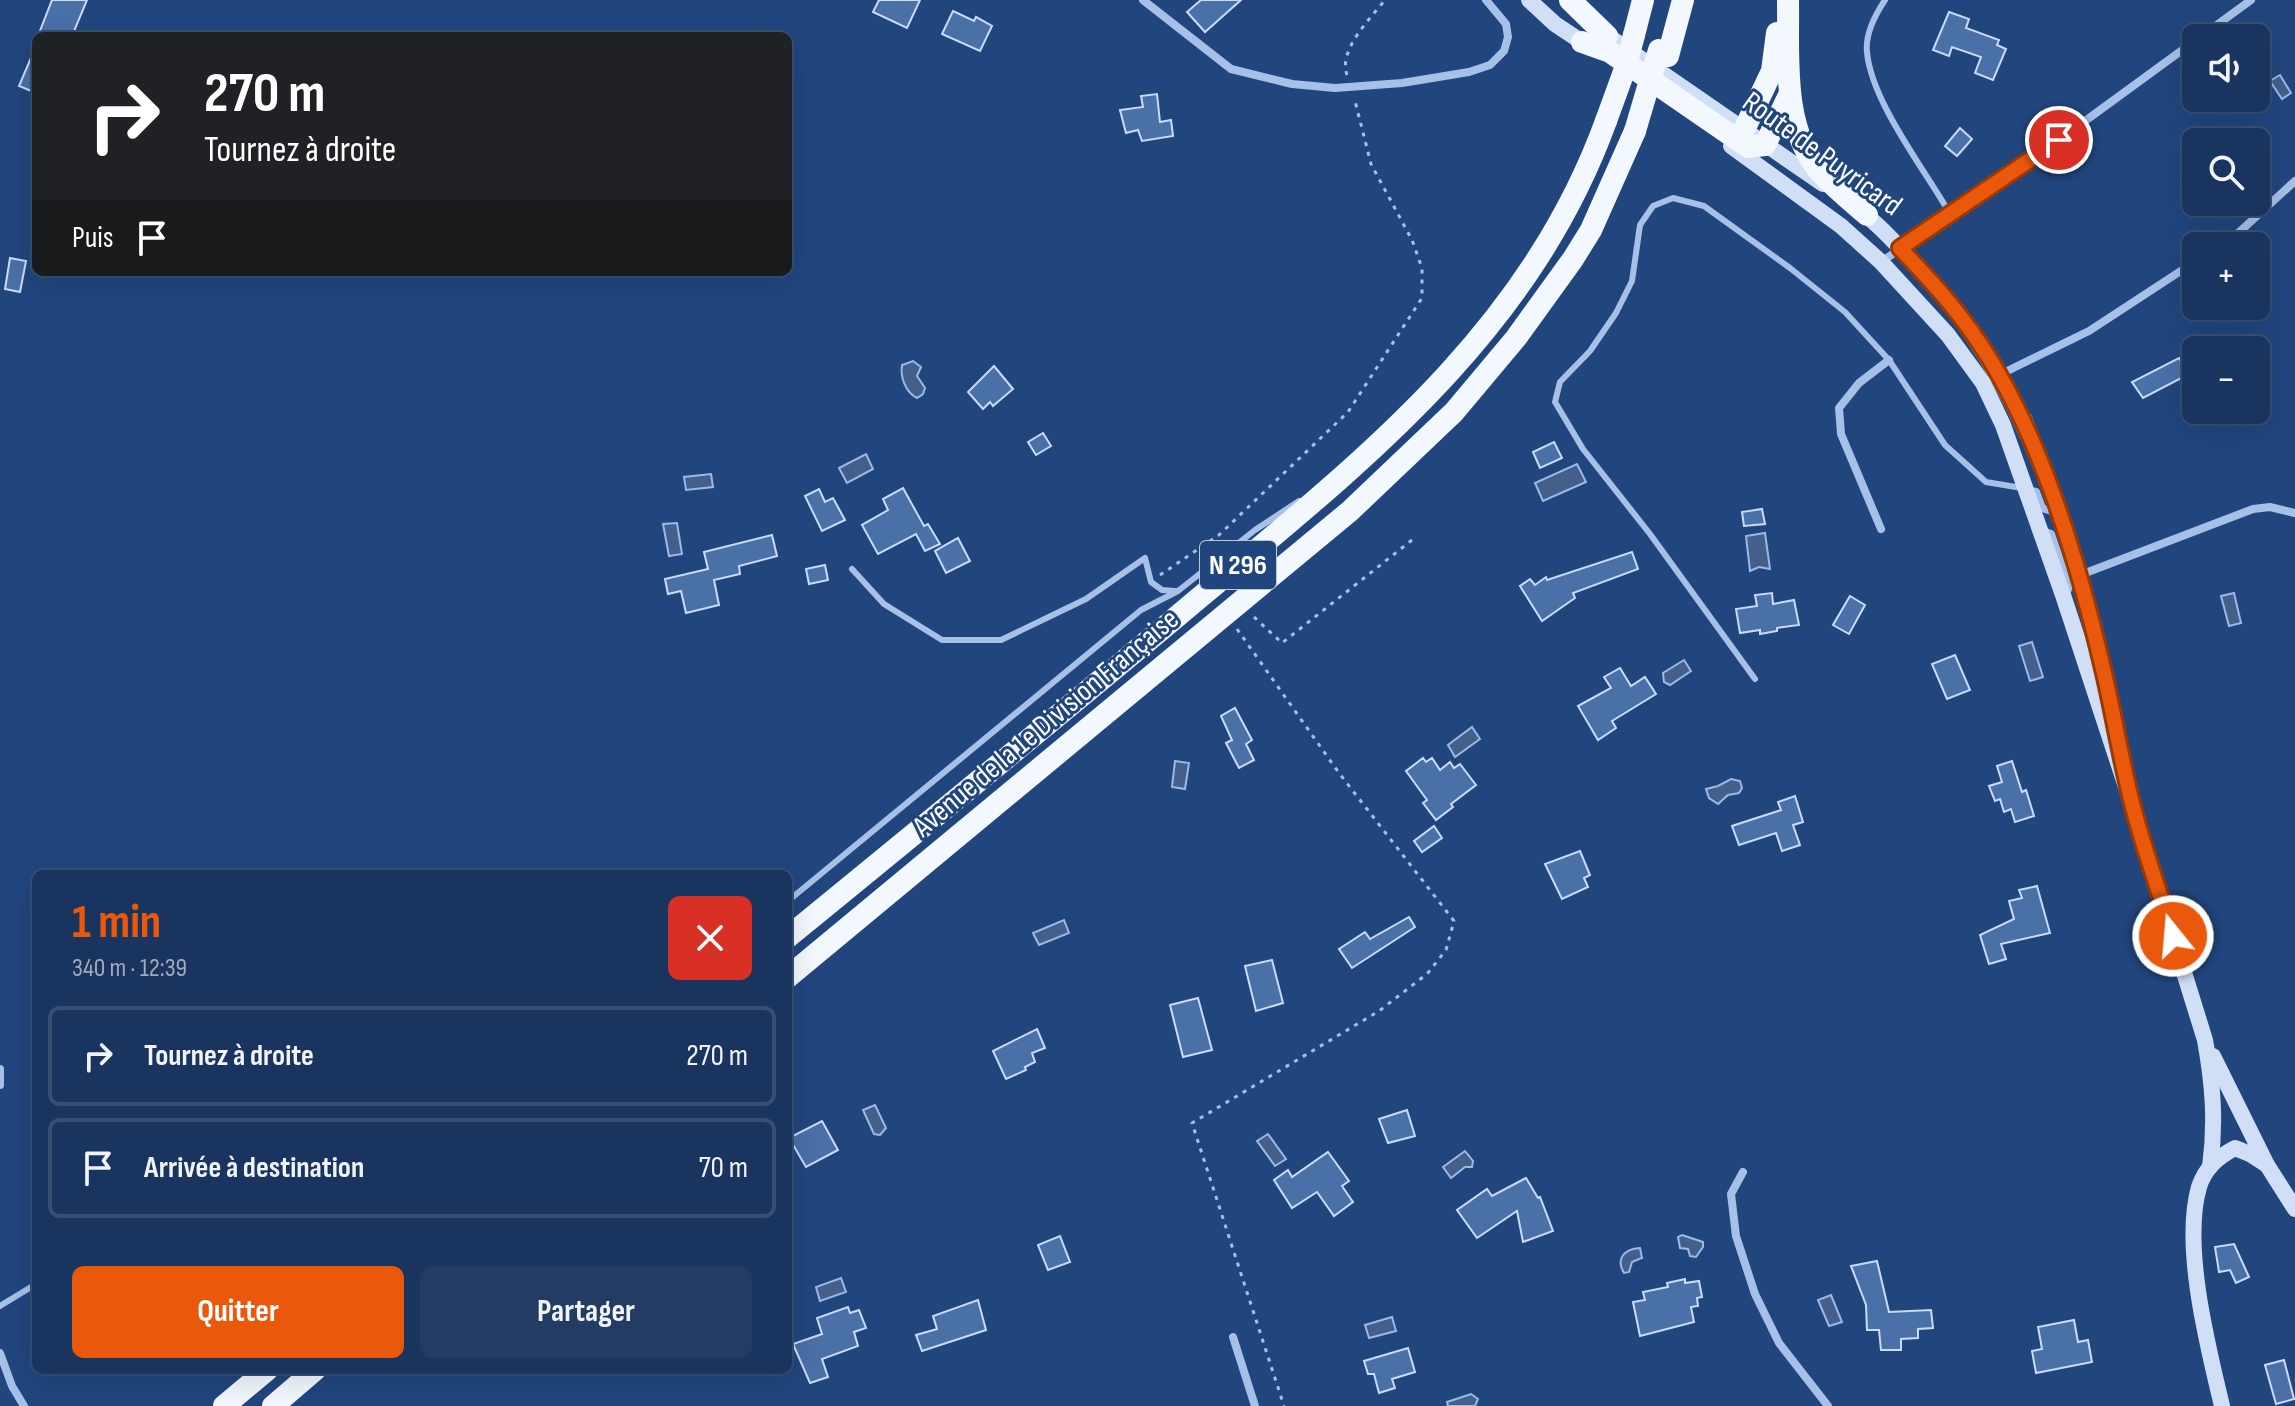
<!DOCTYPE html>
<html lang="fr">
<meta charset="utf-8">
<style>
:root{--surface:#19345e;--page:#223c64;--text:#f1f3f6;--muted:#9faabc;--line:#374f73;--accent:#ea580c}
body{margin:0;font-family:"Sofia Sans Condensed",sans-serif;background:var(--page);color:var(--text);height:100vh;display:flex;flex-direction:column;font-size:30px;white-space:nowrap}
*{box-sizing:border-box;margin:0}
p{font-size:26px;color:var(--muted)}
.icon{flex:none;width:44px;height:44px;fill:none;stroke:currentColor;stroke-width:2;stroke-linecap:round;stroke-linejoin:round}
.map{position:relative;flex:1;overflow:hidden}
.side{position:absolute;left:32px;top:870px;width:760px;height:504px;display:flex;flex-direction:column;background:var(--surface);border-radius:12px;box-shadow:0 8px 32px #0002,0 0 0 2px var(--line)}
.side>*{flex:none}
.banner{position:absolute;left:32px;top:32px;width:760px;height:244px;border-radius:12px;box-shadow:0 8px 32px #0002,0 0 0 2px var(--line);background:#202124;color:#fff;overflow:hidden}
.tools{position:absolute;left:2182px;top:24px;display:grid;gap:16px}
.tools a{display:grid;place-items:center;width:88px;height:88px;border-radius:12px;background:var(--surface);box-shadow:0 8px 32px #0002,0 0 0 2px var(--line);font-size:40px}
.pin{position:absolute;display:grid;place-items:center;width:68px;height:68px;color:#fff;margin:-34px;border:4px solid #fff;border-radius:50%;box-shadow:0 2px 8px #0007}
.me{position:absolute;width:88px;margin:-44px;rotate:343deg;stroke-linejoin:round;filter:drop-shadow(0 0 6px #0008)}
.turn{display:flex;align-items:center;gap:28px;height:168px;padding:0 40px;font-size:36px}
.turn .icon{width:104px;height:104px;stroke-width:2.5}
.turn b{display:block;font-size:56px;line-height:68px}
.then{display:flex;align-items:center;height:76px;padding:0 40px;background:#0003;gap:16px;font-size:30px}
.round{display:grid;place-items:center;flex:none;width:84px;height:84px;border-radius:12px;background:var(--page)}
.summary{display:flex;align-items:center;justify-content:space-between;height:136px;padding:0 40px}
h1{font-size:48px;font-weight:700;line-height:60px;color:var(--accent)}
.action{display:flex;gap:16px;margin-top:auto;padding:16px 40px}
.action a{flex:1;height:92px;border-radius:12px;background:var(--accent);color:#fff;font-size:32px;font-weight:700;line-height:92px;text-align:center}
.action a+a{background:var(--page);color:var(--text)}
ul{padding:0;list-style:none}
li{display:flex;align-items:center;gap:24px;height:100px;margin:0 16px 12px;padding:0 24px;border:4px solid var(--line);border-radius:12px}
li div{flex:1}
li b{display:block;font-size:30px}
li em{font-style:normal}
.map>svg:first-child{display:block}
.water{fill:#44608a;stroke:#99bae8;stroke-width:2}
.building{fill:#4a70a8;stroke:#c9dbf5;stroke-width:2}
.lines{fill:none;stroke-linecap:round;stroke-linejoin:round}
.path{stroke:#a6c0e7;stroke-width:3;stroke-dasharray:4 6;stroke-linecap:butt}
.service{stroke:#a6c0e7;stroke-width:6}
.minor{stroke:#a6c0e7;stroke-width:8}
.secondary{stroke:#d0dff6;stroke-width:16}
.trunk{stroke:#f3f7fe;stroke-width:22}
.trunk-bridge{stroke:#f3f7fe;stroke-width:22}
.route-casing{stroke:#983908;stroke-width:20}
.route{stroke:#ea580c;stroke-width:14}
.labels{text-anchor:middle;dominant-baseline:central;stroke-width:6;stroke-linejoin:round;paint-order:stroke}
.shield{fill:#21467e;stroke:#bcc8d8;stroke-width:2}
.shield-label{font-size:28px;font-weight:bold;fill:#fff}
.street-label{font-size:30px;fill:#fff;stroke:#21467e}
</style>
<div class="map">
<svg width="2295" height="1406" viewBox="0 0 2295 1406">
<rect width="100%" height="100%" fill="#21467e"/>
<g class="water">
<path d="M2280,75L2291,93L2282,99L2270,81Z"/>
<path d="M913,361L921,367L917,376L925,388L923,394L917,398C905,392 900,376 902,365Z"/>
<path d="M866,454L873,469L847,483L839,468Z"/>
<path d="M1577,464L1586,482L1543,501L1535,483Z"/>
<path d="M711,474L713,487L686,490L684,477Z"/>
<path d="M677,523L682,554L669,556L663,524Z"/>
<path d="M1765,533L1770,569L1759,567L1750,571L1746,536Z"/>
<path d="M2234,593L2241,623L2229,626L2221,596Z"/>
<path d="M2032,642L2043,677L2030,681L2019,646Z"/>
<path d="M1684,660L1691,671L1670,685L1664,682L1663,673Z"/>
<path d="M1472,727L1480,739L1455,757L1448,745Z"/>
<path d="M1175,761L1189,763L1185,789L1172,787Z"/>
<path d="M1731,779L1740,781L1742,788L1739,793L1728,795L1718,804L1709,798L1706,789L1718,786Z"/>
<path d="M1064,920L1069,933L1039,945L1033,933Z"/>
<path d="M875,1105L886,1128L880,1135L874,1134L863,1110Z"/>
<path d="M1268,1134L1286,1159L1275,1166L1257,1141Z"/>
<path d="M1465,1151L1473,1161L1472,1167H1465L1451,1178L1443,1167Z"/>
<path d="M1682,1235L1703,1242V1247L1696,1257L1690,1256L1688,1249L1680,1248L1678,1237Z"/>
<path d="M1640,1248L1642,1258L1632,1262L1629,1272L1624,1273C1615,1258 1625,1249 1640,1248Z"/>
<path d="M841,1278L846,1292L820,1301L816,1287Z"/>
<path d="M1831,1295L1842,1322L1829,1326L1818,1300Z"/>
<path d="M1392,1317L1396,1331L1369,1338L1365,1325Z"/>
<path d="M1471,1394L1478,1399L1475,1406H1448L1447,1402Z"/>
</g>
<g class="building">
<path d="M52,0H87L72,36H38Z"/>
<path d="M879,0H920L907,28L873,12Z"/>
<path d="M1201,0H1241L1205,32L1187,12Z"/>
<path d="M953,11L974,21L976,17L992,26L980,51L942,34Z"/>
<path d="M1949,12L1969,19L1966,28L1999,40L1997,45L2006,49L1993,80L1975,73L1981,57L1952,47L1949,56L1933,50Z"/>
<path d="M36,46V93L19,86Z"/>
<path d="M1157,94L1160,122L1171,120L1173,136L1142,141L1138,130L1126,133L1120,110L1143,107L1141,96Z"/>
<path d="M1960,128L1972,139L1957,156L1945,146Z"/>
<path d="M10,258L26,261L20,292L5,289Z"/>
<path d="M2179,358L2189,374L2143,398L2132,382Z"/>
<path d="M994,366L1013,389L993,406L990,402L983,409L968,392Z"/>
<path d="M1043,433L1051,446L1036,455L1028,442Z"/>
<path d="M1554,442L1562,458L1540,468L1533,452Z"/>
<path d="M903,488L924,526L928,524L940,544L925,551L916,534L878,554L862,525L888,510L883,499Z"/>
<path d="M819,489L825,502L833,498L845,520L822,531L805,496Z"/>
<path d="M1762,509L1765,524L1744,526L1742,512Z"/>
<path d="M772,535L777,556L739,566L740,574L714,580L719,605L686,613L681,591L668,594L665,579L708,569L704,552Z"/>
<path d="M958,538L970,561L946,573L935,551Z"/>
<path d="M1632,552L1638,569L1573,593L1575,598L1542,621L1520,586L1530,579L1535,585L1546,577L1547,580Z"/>
<path d="M825,565L828,580L809,584L806,569Z"/>
<path d="M1772,593L1773,604L1794,600L1799,625L1777,628V631L1760,634V630L1740,633L1736,609L1757,606L1755,595Z"/>
<path d="M1850,596L1865,605L1849,634L1833,625Z"/>
<path d="M1955,655L1970,690L1947,699L1932,664Z"/>
<path d="M1620,668L1631,686L1645,677L1656,694L1612,721L1616,728L1598,740L1578,706L1611,688L1604,677Z"/>
<path d="M1235,708L1252,740L1246,744L1254,760L1239,768L1226,743L1232,740L1221,716Z"/>
<path d="M1423,758L1426,762L1432,758L1440,770L1450,762L1454,768L1460,764L1476,785L1451,804L1453,807L1436,820L1423,803L1427,800L1406,771Z"/>
<path d="M2012,761L2022,792L2026,790L2034,816L2015,822L2011,809L2004,812L2000,799L1995,801L1989,786L2002,782L1997,766Z"/>
<path d="M1795,796L1803,822L1793,825L1800,845L1782,851L1776,833L1739,845L1732,826L1781,810L1778,802Z"/>
<path d="M1434,826L1442,838L1422,852L1414,841Z"/>
<path d="M1580,851L1590,875L1584,878L1588,887L1562,899L1545,864Z"/>
<path d="M2037,886L2050,933L2001,944L2006,959L1989,964L1980,935L2014,919L2009,901L2022,898L2019,890Z"/>
<path d="M1409,917L1415,927L1352,968L1339,949L1365,932L1370,939Z"/>
<path d="M1272,960L1283,1003L1256,1011L1245,966Z"/>
<path d="M1198,998L1212,1050L1183,1057L1170,1005Z"/>
<path d="M1037,1029L1045,1048L1032,1053L1035,1062L1025,1067L1026,1070L1006,1079L993,1051Z"/>
<path d="M1407,1110L1415,1136L1388,1143L1379,1119Z"/>
<path d="M822,1121L838,1150L806,1167L789,1138Z"/>
<path d="M1328,1152L1349,1181L1342,1186L1353,1202L1334,1216L1317,1192L1292,1208L1274,1180L1288,1170L1292,1177Z"/>
<path d="M1526,1178L1538,1198L1540,1197L1553,1231L1523,1242L1517,1211L1477,1238L1457,1210L1487,1189L1492,1196Z"/>
<path d="M1060,1236L1070,1262L1048,1270L1038,1245Z"/>
<path d="M2234,1244L2249,1277L2236,1283L2230,1270L2219,1272L2215,1247Z"/>
<path d="M1877,1261L1889,1312L1931,1310L1933,1328L1918,1329V1338L1901,1339V1350H1881L1879,1330H1867L1866,1305L1851,1266Z"/>
<path d="M1685,1279V1283L1699,1281L1702,1297L1697,1298L1698,1306L1691,1307L1694,1322L1640,1336L1633,1302L1645,1300L1643,1292L1668,1287L1667,1283Z"/>
<path d="M978,1300L986,1330L922,1351L916,1335L937,1329L933,1316Z"/>
<path d="M848,1307L850,1313L859,1310L866,1328L854,1332L858,1346L822,1359L828,1377L810,1383L793,1344L822,1334L817,1318Z"/>
<path d="M2074,1320L2078,1342L2088,1340L2092,1362L2036,1373L2032,1351L2042,1349L2038,1327Z"/>
<path d="M1408,1348L1415,1372L1392,1379L1395,1388L1379,1393L1374,1374H1368L1364,1361Z"/>
<path d="M2284,1360L2294,1399L2276,1404L2265,1365Z"/>
</g>
<g class="lines">
<g class="path">
<path d="M1347,75C1338,50 1370,19 1385,0"/>
<path d="M1160,575L1219,535L1348,412L1422,298V268L1412,240L1371,164L1355,101"/>
<path d="M1254,617L1282,643L1412,540"/>
<path d="M1237,629L1339,773L1454,921L1446,950L1427,974L1379,1011L1192,1123L1284,1406"/>
</g>
<g class="service">
<path d="M1885,0C1875,15 1865,34 1867,52C1871,101 1925,170 1950,214"/>
<path d="M2023,410L2029,417L2039,443"/>
<path d="M852,569L884,604L942,640H1001L1086,599L1145,558L1151,582L1162,590L1175,591"/>
<path d="M1755,679L1650,534L1583,449L1555,402L1560,382L1590,351L1616,313L1632,281L1640,225L1653,206L1673,198L1704,206L1790,268L1845,312L1889,360L1945,445L1986,482L2022,488"/>
<path d="M788,901L1141,610L1178,591L1255,530L1299,501"/>
<path d="M0,1306L36,1284"/>
</g>
<g class="minor">
<path d="M1143,0L1231,69L1292,84L1335,88L1402,83L1469,72L1490,65L1504,51L1508,37L1506,24L1486,0"/>
<path d="M2199,38L2251,0"/>
<path d="M2219,246L2235,236L2295,181"/>
<path d="M1881,262L2059,140L2196,40"/>
<path d="M1995,377L2089,331L2196,261"/>
<path d="M2028,490L2036,492L2042,508L2058,513"/>
<path d="M1881,529L1841,434L1839,408L1859,383L1889,360"/>
<path d="M2040,530L2051,534L2069,587L2065,596"/>
<path d="M2067,580L2253,509L2270,507L2295,513"/>
<path d="M0,1069V1085"/>
<path d="M1743,1172L1731,1194L1736,1236L1755,1294L1779,1343L1828,1406"/>
<path d="M1233,1337L1255,1406"/>
<path d="M0,1353L12,1386L24,1406"/>
</g>
<g class="secondary">
<path d="M1529,0L1555,24L1591,48"/>
<path d="M1598,29L1823,184"/>
<path d="M1731,146L1841,226L1881,262L1948,335L1983,383L2003,425L2064,598L2132,805L2205,1040C2213,1085 2216,1122 2210,1167"/>
<path d="M1858,209C1879,224 1897,245 1915,264C2034,389 2079,560 2115,725"/>
<path d="M2213,1056L2267,1165L2295,1209"/>
<path d="M2222,1406C2208,1347 2182,1246 2199,1187C2205,1168 2218,1157 2235,1148L2250,1154L2267,1165"/>
</g>
<g class="trunk">
<path d="M1570,0L1607,36"/>
<path d="M1788,0C1789,56 1781,128 1821,173C1835,188 1852,202 1867,215"/>
<path d="M1634,35L1643,0"/>
<path d="M1582,42L1610,52L1748,147L1765,145L1790,93"/>
<path d="M1668,56L1683,0"/>
<path d="M1744,130L1772,71L1777,33"/>
<path d="M788,937C919,830 1050,723 1180,614C1352,469 1526,340 1606,121"/>
<path d="M788,977L1350,511L1454,412L1516,338L1573,259L1591,230L1635,131"/>
<path d="M224,1406L267,1370"/>
<path d="M273,1406L315,1370"/>
</g>
<g class="trunk-bridge">
<path d="M1606,121L1626,66L1634,35"/>
<path d="M1635,131L1659,50"/>
</g>
</g>
<g class="lines">
<defs>
<path id="route" d="M2059,140L1900,248C1925,275 1950,301 1971,331C2039,425 2078,561 2104,673C2114,716 2121,760 2132,803C2143,848 2160,892 2173,936"/>
</defs>
<use href="#route" class="route-casing"/>
<use href="#route" class="route"/>
</g>
<g class="labels">
<rect class="shield" x="1200" y="541" width="76" height="48" rx="6"/>
<g class="shield-label">
<text x="1238" y="565">N 296</text>
</g>
<g class="street-label">
<text transform="translate(1822 154) rotate(36)">Route de Puyricard</text>
<text transform="translate(1046 723) rotate(-40)">Avenue de la 1e Division Française</text>
</g>
</g>
</svg>
<div class="tools">
<a><svg class="icon" aria-label="sound" viewBox="0 0 24 24"><path d="M4 9h4l5-4v14l-5-4H4zM17 9q2 3 0 6"/></svg></a>
<a><svg class="icon" aria-label="search" viewBox="0 0 24 24"><circle cx="10" cy="10" r="6"/><path d="M15 15l6 6"/></svg></a>
<a>+</a>
<a>−</a>
</div>
<div class="pin" style="left:2059px;top:140px;background:#d93025"><svg class="icon" aria-label="arrive" viewBox="0 0 24 24"><path d="M6 21V4h12l-3 4 3 4H6"/></svg></div>
<svg class="me" style="left:2173px;top:936px" viewBox="-20 -20 40 40"><circle r="17" fill="#ea580c" stroke="#fff" stroke-width="3"/><path d="M0-11L8 9 0 5-8 9z" fill="#fff"/></svg>
<div class="banner">
<div class="turn"><svg class="icon" aria-label="right" viewBox="0 0 24 24"><path d="M7 20v-9h11M14 6l5 5-5 5"/></svg><div><b>270 m</b>Tournez à droite</div></div>
<div class="then">Puis<svg class="icon" aria-label="arrive" viewBox="0 0 24 24"><path d="M6 21V4h12l-3 4 3 4H6"/></svg></div>
</div>
<section class="side">
<div class="summary"><div><h1>1 min</h1><p>340 m · 12:39</p></div><a class="round" style="background:#d93025;color:#fff"><svg class="icon" aria-label="close" viewBox="0 0 24 24"><path d="M6 6l12 12M18 6L6 18"/></svg></a></div>
<ul>
<li><svg class="icon" aria-label="right" viewBox="0 0 24 24"><path d="M7 20v-9h11M14 6l5 5-5 5"/></svg><div><b>Tournez à droite</b></div><em>270 m</em></li>
<li><svg class="icon" aria-label="arrive" viewBox="0 0 24 24"><path d="M6 21V4h12l-3 4 3 4H6"/></svg><div><b>Arrivée à destination</b></div><em>70 m</em></li>
</ul>
<div class="action"><a>Quitter</a><a>Partager</a></div>
</section>
</div>
